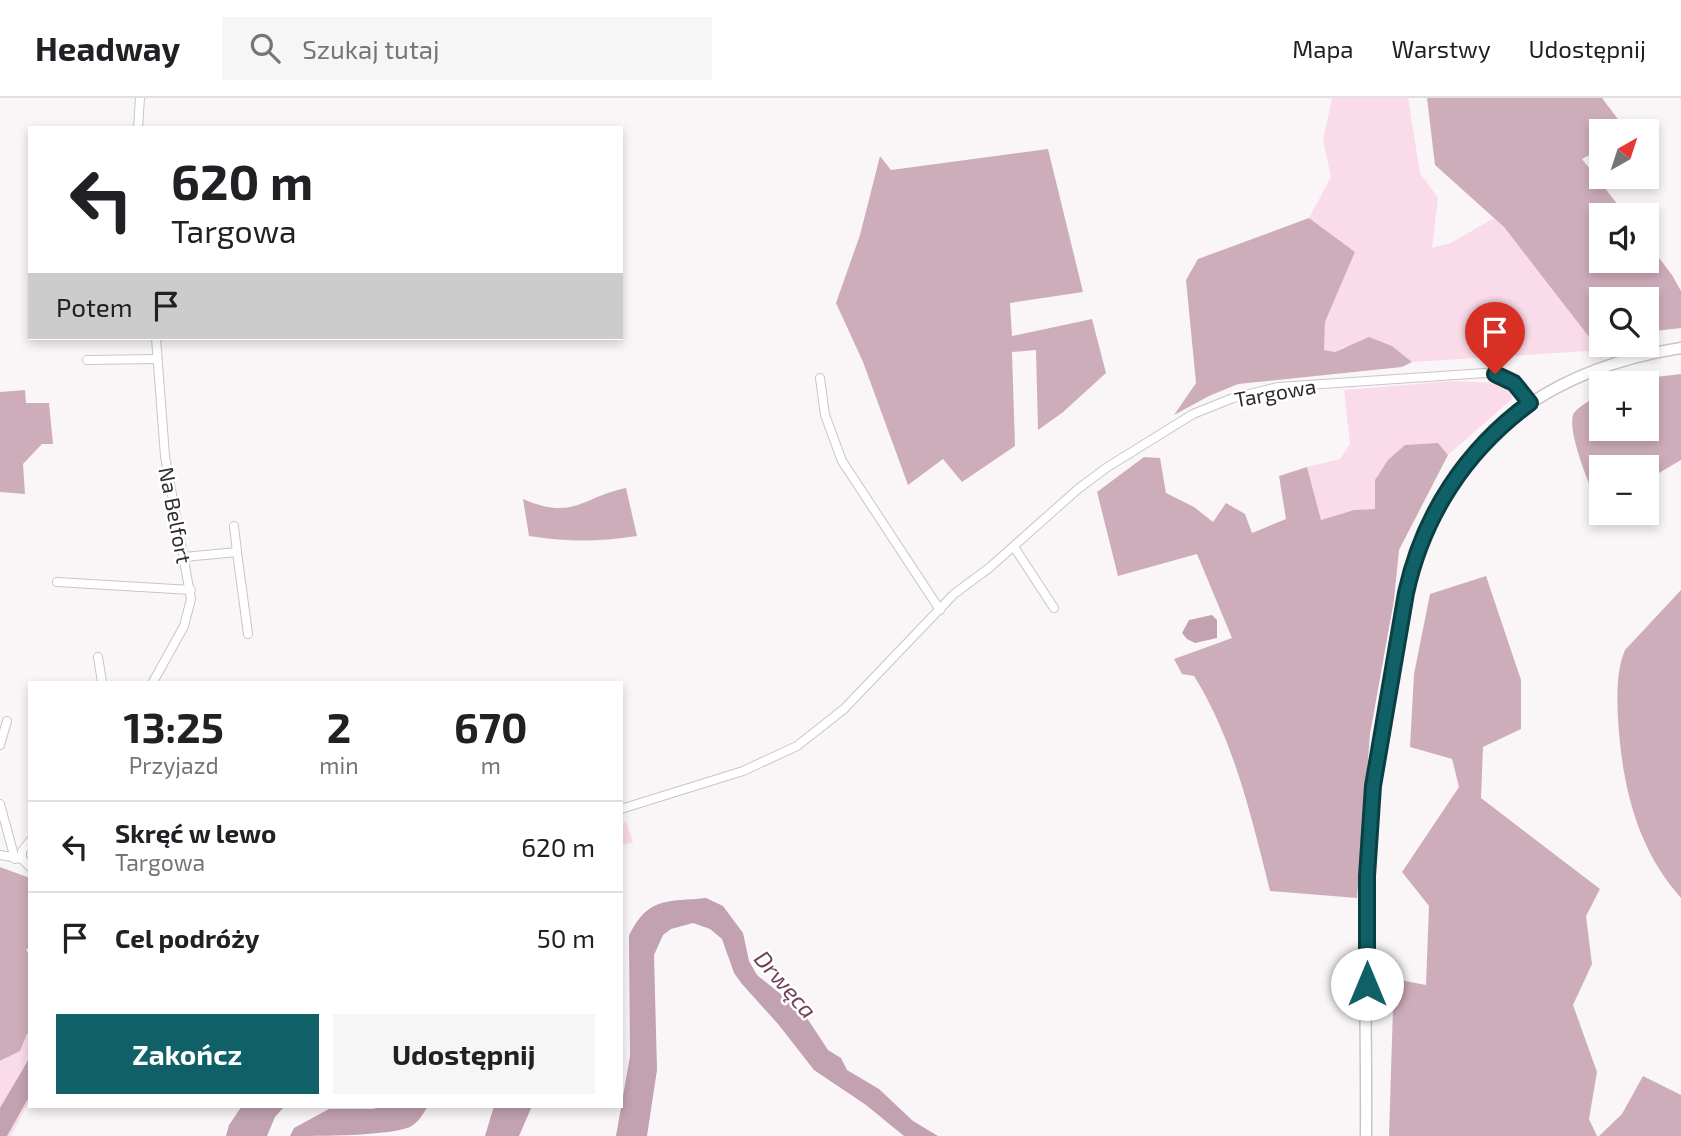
<!DOCTYPE html>
<html lang="pl">
<meta charset="utf-8">
<style>
:root{--surface:#fff;--page:#f6f6f6;--text:#202124;--muted:#757577;--line:#e0e0e0;--accent:#106167}
body{margin:0;font-family:"Exo 2",sans-serif;background:var(--page);color:var(--text);height:100vh;display:flex;flex-direction:column;font-size:26px;white-space:nowrap}
*{box-sizing:border-box;margin:0}
p{font-size:23px;color:var(--muted)}
.icon{flex:none;width:38px;height:38px;fill:none;stroke:currentColor;stroke-width:2;stroke-linecap:round;stroke-linejoin:round}
.map{position:relative;flex:1;overflow:hidden}
.side{position:absolute;left:28px;top:583px;width:595px;height:427px;display:flex;flex-direction:column;background:var(--surface);border-radius:0px;box-shadow:0 4px 10px #0003}
.side>*{flex:none}
.guide{position:absolute;left:28px;top:28px;width:595px;height:214px;border-radius:0px;box-shadow:0 4px 10px #0003;background:#fff;color:var(--text);overflow:hidden}
.needle{width:46px;rotate:39deg}
.buttons{position:absolute;left:1589px;top:21px;display:grid;gap:14px}
.buttons a{display:grid;place-items:center;width:70px;height:70px;border-radius:0px;background:var(--surface);box-shadow:0 4px 10px #0003;font-size:35px}
.pin{position:absolute;display:grid;place-items:center;width:60px;height:60px;color:#fff;margin:-72px -30px;border-radius:50% 50% 50% 0;rotate:-45deg;box-shadow:0 0 7px #0007}
.pin .icon{rotate:45deg}
.me{position:absolute;width:77px;margin:-38px;rotate:0deg;stroke-linejoin:round;filter:drop-shadow(0 0 5px #0008)}
.turn{display:flex;align-items:center;gap:24px;height:147px;padding:0 28px;font-size:32px}
.turn .icon{width:91px;height:91px;stroke-width:2.5}
.turn b{display:block;font-size:49px;line-height:60px}
.then{display:flex;align-items:center;height:66px;padding:0 28px;background:#0003;gap:14px;font-size:26px}
.eta{display:flex;justify-content:space-evenly;align-items:center;height:119px;text-align:center}
.eta b{font-size:42px;font-weight:700;line-height:49px}
.action{display:flex;gap:14px;margin-top:auto;padding:14px 28px}
.action a{flex:1;height:80px;border-radius:0px;background:var(--accent);color:#fff;font-size:28px;font-weight:700;line-height:80px;text-align:center}
.action a+a{background:var(--page);color:var(--text)}
ul{padding:0;list-style:none}
li{display:flex;align-items:center;gap:21px;height:91px;padding:0 28px;border-top:2px solid var(--line)}
li div{flex:1}
li b{display:block;font-size:26px}
li em{font-style:normal}
header{display:flex;align-items:center;gap:42px;box-sizing:border-box;height:98px;padding:0 35px;background:var(--surface);border-bottom:2px solid var(--line)}
header strong{font-size:33px}
nav{display:flex;gap:38px;margin-inline-start:auto;font-size:24px}
.search{width:490px;height:63px;background:var(--page);display:flex;align-items:center;gap:18px;box-sizing:border-box;padding:0 24px;border-radius:0px;color:var(--muted);font-size:26px}
.map>svg:first-child{display:block}
.green{fill:#fadbe9}
.forest{fill:#ceadbb}
.water{fill:#c2a2b0}
.lines{fill:none;stroke-linecap:round;stroke-linejoin:round}
.minor-casing{stroke:#c9c5c6;stroke-width:10}
.major-casing{stroke:#c9c5c6;stroke-width:13}
.minor{stroke:#fff;stroke-width:8}
.major{stroke:#fff;stroke-width:10}
.route-casing{stroke:#0a3f43;stroke-width:18}
.route{stroke:#106167;stroke-width:12}
.labels{text-anchor:middle;dominant-baseline:central;stroke-width:5;stroke-linejoin:round;paint-order:stroke}
.street-label{font-size:21px;fill:#2e2c2d;stroke:#fff}
.water-label{font-size:23px;font-style:italic;fill:#6f4057;stroke:#fff}
</style>
<header>
<strong>Headway</strong>
<div class="search"><svg class="icon" aria-label="search" viewBox="0 0 24 24"><circle cx="10" cy="10" r="6"/><path d="M15 15l6 6"/></svg>Szukaj tutaj</div>
<nav><a>Mapa</a><a>Warstwy</a><a>Udostępnij</a></nav>
</header>
<div class="map">
<svg width="1681" height="1038" viewBox="0 0 1681 1038">
<rect width="100%" height="100%" fill="#faf6f8"/>
<g class="green">
<path d="M1332,0H1408L1420,75L1438,100L1432,150L1451,145L1494,120L1504,129L1596,248L1588,253L1412,264L1392,248L1343,249L1335,254L1324,252L1325,224L1355,154L1309,120L1331,79L1323,42Z"/>
<path d="M1454,283L1494,285L1511,292L1512,301L1448,357L1438,345L1375,411L1354,412L1321,422L1307,369L1340,361L1350,346L1344,292Z"/>
<path d="M626,724L633,744L621,748V725Z"/>
<path d="M28,936L30,937V1002L11,1038H0V963L4,962Z"/>
</g>
<g class="forest">
<path d="M1427,0H1602L1627,33H1601V51L1582,61L1626,117H1601V163H1647V144L1672,177L1681,193V230L1647,234V201H1601V247L1596,248L1504,129L1435,67Z"/>
<path d="M1048,51L1083,194L1010,205L1012,238L1092,221L1106,275L1062,315L1038,332L1036,252L1012,254L1015,348L962,384L943,361L908,387L863,264L836,205L860,137L880,58L891,72Z"/>
<path d="M1309,120L1355,154L1325,224L1324,252L1335,254L1369,239L1392,248L1412,264L1402,269L1238,286L1209,298L1174,317L1196,285L1186,182L1198,161Z"/>
<path d="M1681,276V362L1647,382V369H1601V409C1592,396 1565,330 1574,315C1579,308 1594,300 1601,296V331H1647V285H1629L1639,281Z"/>
<path d="M25,292L26,305H49L53,346H42L23,366L25,396L0,394V294Z"/>
<path d="M1438,345L1448,357L1399,452L1394,502L1370,636L1357,800L1270,793C1252,721 1234,642 1194,578L1182,576L1174,561L1232,540L1197,456L1118,478L1097,394L1144,359L1160,360L1166,395L1194,409L1213,424L1226,405L1245,416L1252,435L1286,421L1279,378L1307,369L1321,422L1354,412L1375,411V382L1388,362L1405,347Z"/>
<path d="M626,390L637,438C597,444 569,444 529,438L523,401C574,423 582,399 626,390Z"/>
<path d="M1486,478L1521,582V631L1483,649L1481,700L1600,791L1586,818L1592,866L1573,907L1597,974L1589,1021L1597,1038H1389L1393,909L1400,882L1426,887L1429,808L1402,774L1459,689L1452,661L1410,649L1414,576L1430,496Z"/>
<path d="M1681,492V800C1636,750 1622,686 1618,621C1617,599 1616,573 1625,552Z"/>
<path d="M0,769L30,780V851H26L30,859V937L27,936L20,953L0,963Z"/>
<path d="M1643,978L1681,997V1038H1599L1622,1016Z"/>
</g>
<g class="water">
<path d="M1212,517L1217,522V540L1195,545L1187,541L1182,535L1189,522Z"/>
<path d="M706,800L723,808L743,835L749,863L757,877L803,914L828,952L841,960L847,972L879,991L913,1023L938,1038H904L866,1007L814,972L778,926L742,886L734,875L722,841L710,831L693,825L671,831L663,837L654,857L657,972L647,1038H616L630,958L629,838C648,798 668,804 706,800Z"/>
<path d="M30,959V997L7,1038H0V1010Z"/>
<path d="M242,1008H285L275,1019L267,1038H226L229,1027Z"/>
<path d="M383,1008H428C423,1016 419,1024 410,1029C388,1038 318,1038 290,1038L294,1030L329,1011H373Z"/>
<path d="M494,1008H532L519,1038H485Z"/>
</g>
<g class="lines">
<defs>
<g id="minor">
<path d="M138,30L140,0"/>
<path d="M87,262L157,261"/>
<path d="M820,280L825,317L842,363L940,512"/>
<path d="M234,428L237,454"/>
<path d="M1014,449L1054,510"/>
<path d="M184,459L237,454L248,536"/>
<path d="M57,484L191,492"/>
<path d="M98,559L102,584"/>
<path d="M153,584L184,528L191,501L165,358L156,240"/>
<path d="M0,647L7,623"/>
<path d="M0,706L15,761"/>
<path d="M621,711L743,673L797,648L844,611L954,496L989,470L1078,391L1106,370L1193,316L1233,300L1278,289L1485,275C1506,278 1518,287 1530,305"/>
<path d="M0,757L22,761L30,769"/>
<path d="M22,761V753L30,743"/>
</g>
<path id="major" d="M1366,1038C1367,934 1362,830 1369,726C1373,680 1381,635 1389,590C1396,547 1401,502 1415,461C1456,335 1554,270 1681,250"/>
</defs>
<use href="#minor" class="minor-casing"/>
<use href="#major" class="major-casing"/>
<use href="#minor" class="minor"/>
<use href="#major" class="major"/>
</g>
<g class="lines">
<defs>
<path id="route" d="M1367,886V778L1373,688L1406,495C1423,417 1466,352 1530,305L1514,285L1495,276"/>
</defs>
<use href="#route" class="route-casing"/>
<use href="#route" class="route"/>
</g>
<g class="labels">
<g class="street-label">
<text transform="translate(1275 294) rotate(-10)">Targowa</text>
<text transform="translate(176 417) rotate(79)">Na Belfort</text>
</g>
<g class="water-label">
<text transform="translate(786 886) rotate(49)">Drwęca</text>
</g>
</g>
</svg>
<div class="buttons">
<a><svg class="needle" viewBox="-14 -14 28 28"><path d="M0-13l5 13h-10z" fill="#e53935"/><path d="M0 13l5-13h-10z" fill="#757577"/></svg></a>
<a><svg class="icon" aria-label="sound" viewBox="0 0 24 24"><path d="M4 9h4l5-4v14l-5-4H4zM17 9q2 3 0 6"/></svg></a>
<a><svg class="icon" aria-label="search" viewBox="0 0 24 24"><circle cx="10" cy="10" r="6"/><path d="M15 15l6 6"/></svg></a>
<a>+</a>
<a>−</a>
</div>
<div class="pin" style="left:1495px;top:276px;background:#d93025"><svg class="icon" aria-label="arrive" viewBox="0 0 24 24"><path d="M6 21V4h12l-3 4 3 4H6"/></svg></div>
<svg class="me" style="left:1367px;top:886px" viewBox="-20 -20 40 40"><circle r="19" fill="#fff"/><path d="M0-13L10 11 0 6-10 11z" fill="#106167"/></svg>
<div class="guide">
<div class="turn"><svg class="icon" aria-label="left" viewBox="0 0 24 24"><path d="M17 20v-9H6M10 6l-5 5 5 5"/></svg><div><b>620 m</b>Targowa</div></div>
<div class="then">Potem<svg class="icon" aria-label="arrive" viewBox="0 0 24 24"><path d="M6 21V4h12l-3 4 3 4H6"/></svg></div>
</div>
<section class="side">
<div class="eta">
<div><b>13:25</b><p>Przyjazd</p></div>
<div><b>2</b><p>min</p></div>
<div><b>670</b><p>m</p></div>
</div>
<ul>
<li><svg class="icon" aria-label="left" viewBox="0 0 24 24"><path d="M17 20v-9H6M10 6l-5 5 5 5"/></svg><div><b>Skręć w lewo</b><p>Targowa</p></div><em>620 m</em></li>
<li><svg class="icon" aria-label="arrive" viewBox="0 0 24 24"><path d="M6 21V4h12l-3 4 3 4H6"/></svg><div><b>Cel podróży</b></div><em>50 m</em></li>
</ul>
<div class="action"><a>Zakończ</a><a>Udostępnij</a></div>
</section>
</div>
